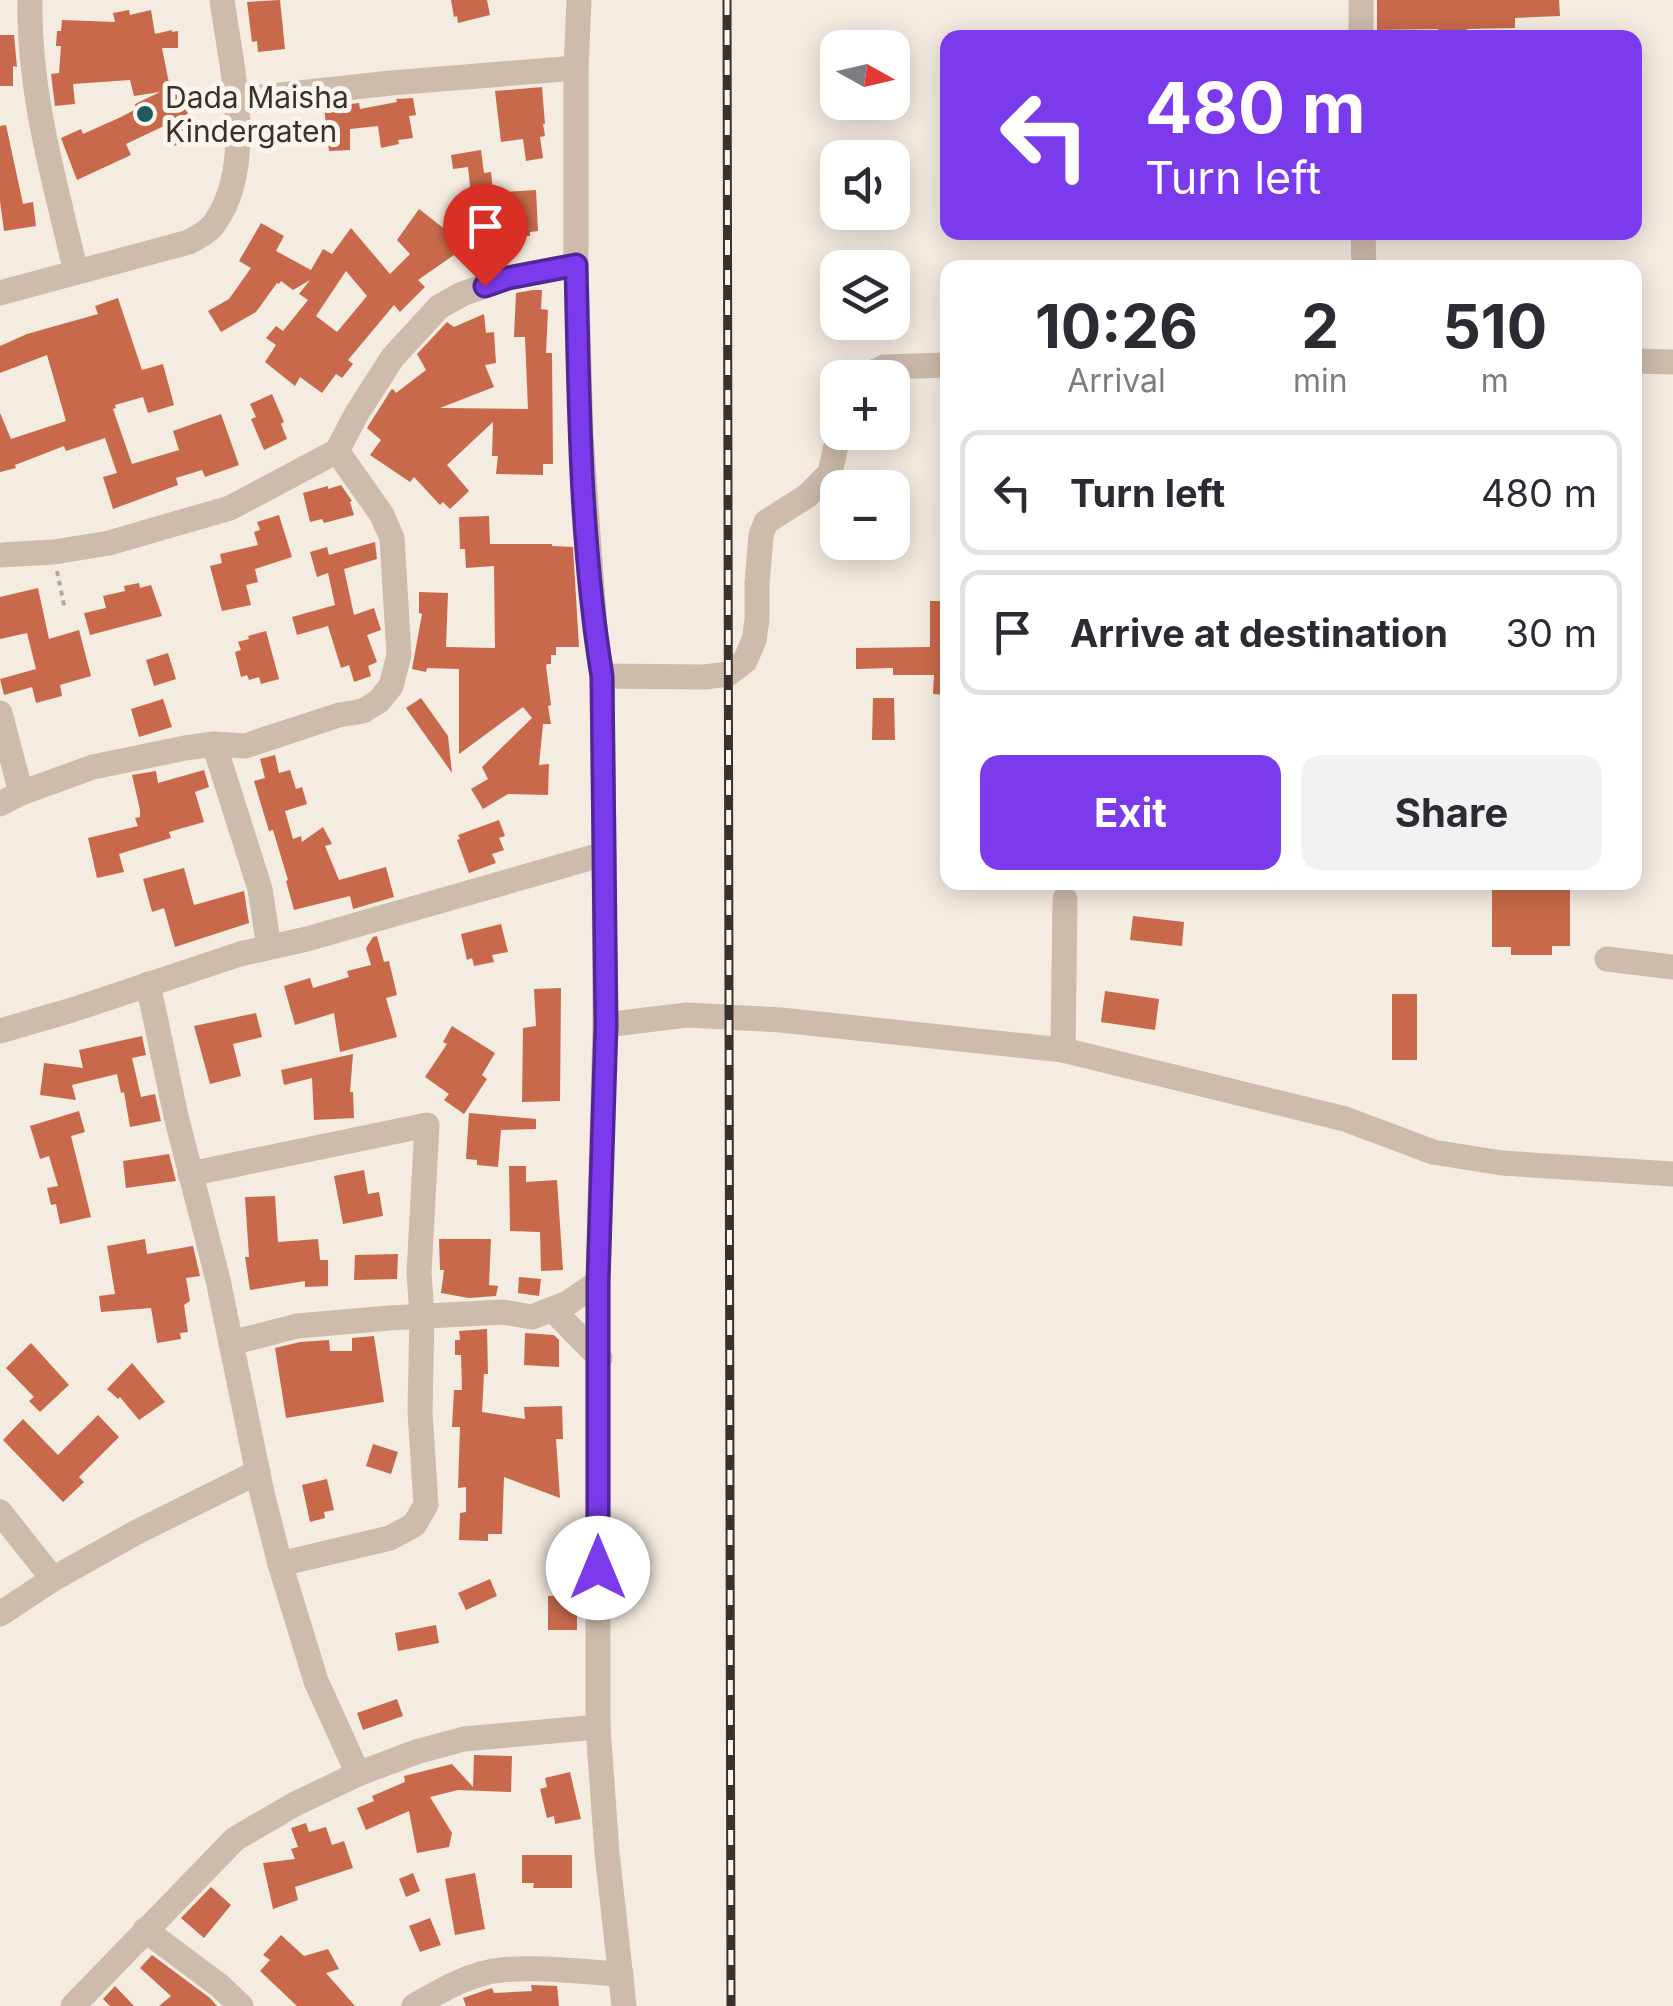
<!DOCTYPE html>
<meta charset="utf-8">
<style>
:root{--surface:#fff;--page:#f2f2f3;--text:#2b2b33;--muted:#7c7c81;--line:#e1e1e2;--accent:#7c3aed}
body{margin:0;font-family:Inter,sans-serif;background:var(--page);color:var(--text);height:100vh;display:flex;flex-direction:column;font-size:38px;white-space:nowrap}
*{box-sizing:border-box;margin:0}
p{font-size:32px;color:var(--muted)}
.icon{flex:none;width:55px;height:55px;fill:none;stroke:currentColor;stroke-width:2;stroke-linecap:round;stroke-linejoin:round}
.map{position:relative;flex:1;overflow:hidden}
.side{position:absolute;left:940px;top:260px;width:702px;height:630px;display:flex;flex-direction:column;background:var(--surface);border-radius:20px;box-shadow:0 5px 25px #0003}
.side>*{flex:none}
.top-card{position:absolute;left:940px;top:30px;width:702px;height:210px;border-radius:20px;box-shadow:0 5px 25px #0003;background:#7c3aed;color:#fff;overflow:hidden}
.needle{width:65px;rotate:98deg}
.fabs{position:absolute;left:820px;top:30px;display:grid;gap:20px}
.fabs a{display:grid;place-items:center;width:90px;height:90px;border-radius:20px;background:var(--surface);box-shadow:0 5px 25px #0003;font-size:50px}
.pin{position:absolute;display:grid;place-items:center;width:85px;height:85px;color:#fff;margin:-102px -42px;border-radius:50% 50% 50% 0;rotate:-45deg;box-shadow:0 0 10px #0007}
.pin .icon{rotate:45deg}
.me{position:absolute;width:110px;margin:-55px;rotate:0deg;stroke-linejoin:round;filter:drop-shadow(0 0 8px #0008)}
.turn{display:flex;align-items:center;gap:35px;height:210px;padding:0 40px;font-size:45px}
.turn .icon{width:130px;height:130px;stroke-width:2.5}
.turn b{display:block;font-size:70px;line-height:85px}
.eta{display:flex;justify-content:space-evenly;align-items:center;height:170px;text-align:center}
.eta b{font-size:60px;font-weight:700;line-height:70px}
.button{display:flex;gap:20px;margin-top:auto;padding:20px 40px}
.button a{flex:1;height:115px;border-radius:20px;background:var(--accent);color:#fff;font-size:40px;font-weight:700;line-height:115px;text-align:center}
.button a+a{background:var(--page);color:var(--text)}
ul{padding:0;list-style:none}
li{display:flex;align-items:center;gap:30px;height:125px;margin:0 20px 15px;padding:0 20px;border:5px solid var(--line);border-radius:20px}
li div{flex:1}
li b{display:block;font-size:38px}
li em{font-style:normal}
.map>svg:first-child{display:block}
.building{fill:#c8694b;fill-rule:evenodd}
.lines{fill:none;stroke-linecap:round;stroke-linejoin:round}
.path{stroke:#b9a596;stroke-width:4;stroke-dasharray:5 5;stroke-linecap:butt}
.minor{stroke:#cdbbac;stroke-width:25}
.rail-casing{stroke:#3b302b;stroke-width:9}
.rail{stroke:#fbf5ee;stroke-width:5;stroke-dasharray:15;stroke-linecap:butt}
.route-casing{stroke:#51269a;stroke-width:25}
.route{stroke:#7c3aed;stroke-width:18}
.poi-dot{fill:#1f5a5e;stroke:#fbf5ee;stroke-width:4}
.labels{text-anchor:middle;dominant-baseline:central;stroke-width:10;stroke-linejoin:round;paint-order:stroke}
.poi-label{font-size:30px;fill:#3b302b;stroke:#fbf5ee;text-anchor:start}
</style>
<div class="map">
<svg width="1673" height="2006" viewBox="0 0 1673 2006">
<rect width="100%" height="100%" fill="#f4ebe1"/>
<g class="building">
<path d="M280,0L285,49L258,52L257,41L252,42L247,2Z"/>
<path d="M451,0H487L490,15L458,23L457,16L454,17Z"/>
<path d="M1377,0H1559L1560,16L1515,18V28L1467,29L1466,38H1438V29L1377,30Z"/>
<path d="M129,10L130,15L151,10L155,34L172,30V32L178,31V48H162L171,93L177,90L198,136L174,146L164,126L126,144L131,155L77,180L61,138L81,129L83,134L121,117L136,109L135,104L160,92L134,96L130,80L73,84L75,104L55,106L51,74L59,73L61,46H56L57,31H61L62,20L115,22L113,13Z"/>
<path d="M0,35H14L17,67L13,66V86H0Z"/>
<path d="M542,87L545,124H543L545,136L540,137L543,158L526,161L523,139L501,142L495,91Z"/>
<path d="M413,98L416,115L409,116L413,138L398,140L399,144L381,148L378,126L350,129V150L329,151L324,107L359,103L360,109L397,102L396,99Z"/>
<path d="M6,125L23,204L33,202L36,226L4,231L0,201V126Z"/>
<path d="M481,150L484,173L491,172L493,192L488,193L536,190L538,231L530,232V236L488,237L484,193L471,195L468,167L453,169L451,155Z"/>
<path d="M419,209L446,230L454,255L418,280L425,287L400,312L394,305L348,360L353,364L342,378L336,374L322,393L300,377L295,386L265,362L276,345L266,338L276,326L283,331L308,300L299,294L310,280L293,290L281,281L279,284L277,283L256,312L221,332L208,311L229,299L251,268L239,261L261,223L284,236L276,251L311,270L323,249L332,254L351,228L390,274L410,254L397,240ZM346,271L367,296L337,332L316,316Z"/>
<path d="M533,290H542L541,309L548,310L546,353H552L553,464H543V475L496,474L498,456H492L493,422L447,465L469,491L450,509L443,502L440,505L414,477L410,482L370,455L381,440L367,428L391,390L393,389L396,393L426,370L417,354L447,322L454,327L484,314L486,333L494,332L496,363L485,365L494,387L440,408L528,409L525,337H514L516,293Z"/>
<path d="M118,298L142,370L163,364L174,405L148,413L143,397L115,405L116,408L113,409L132,464L179,450L173,431L221,414L239,465L205,477L202,470L176,478L178,485L113,509L103,477L117,473L105,438L66,451L64,446L15,465L16,468L0,472V413L11,439L66,421L47,355L0,373V346L27,334L98,314L95,306Z"/>
<path d="M272,394L284,422L281,424L287,439L264,450L251,419L256,417L250,404Z"/>
<path d="M341,485L352,501L350,502L354,515L324,523L322,519L310,522L303,493L328,486V489Z"/>
<path d="M279,515L292,557L255,569L258,582L246,585L251,605L222,611L210,566L222,563L220,554L258,545L254,532L260,530L257,522Z"/>
<path d="M489,516L490,544H552V546L573,547L579,647H556V655H551V664H547L546,666L551,705L548,706L551,724H543L539,765L549,764L548,795L508,794L483,809L471,789L488,779L482,767L532,718L523,707L459,754V669L427,668L426,672L412,669L422,614L419,613V592L448,593L446,647L495,648L494,566L466,568L465,549H460L459,517Z"/>
<path d="M375,542L377,559L344,569L354,615L374,608L381,630L367,635L377,662L368,666L371,676L354,682L349,665L341,668L328,626L297,635L292,617L335,605L328,573L317,577L310,552L327,547L329,555Z"/>
<path d="M139,583L140,588L151,585L162,616L90,635L84,613L106,608L103,596L125,591L124,586Z"/>
<path d="M38,588L49,639L79,630L91,676L60,685L62,696L36,703L32,687L4,695L0,679L36,669L27,633L0,639V597Z"/>
<path d="M930,601H948V695L933,694L934,675H893V668L856,669V648L930,647Z"/>
<path d="M266,631L279,679L261,684L259,677L249,680L247,675L241,677L235,652L241,650L238,642L249,639L248,636Z"/>
<path d="M168,653L176,679L154,686L146,660Z"/>
<path d="M421,698L448,736L452,773L406,708Z"/>
<path d="M873,698H894L895,740H872Z"/>
<path d="M163,699L172,727L139,737L131,709Z"/>
<path d="M275,755L279,773L290,770L296,789L302,787L307,804L285,811L293,839L301,836L302,842L323,827L332,844L325,846L339,880L386,867L394,897L353,909L350,896L294,910L286,881L288,880L273,830L269,831L254,781L265,778L260,759Z"/>
<path d="M204,770L209,787L195,792L204,822L169,832L171,838L119,854L124,872L97,878L88,838L138,826L135,818L140,817V810L132,775L156,771L158,783Z"/>
<path d="M499,820L505,836L499,838L504,850L492,854L496,863L469,873L457,840L460,839L458,835Z"/>
<path d="M184,868L194,905L244,891L249,923L175,947L164,908L152,912L143,879Z"/>
<path d="M1492,882H1570V946H1552V955H1511V947H1492Z"/>
<path d="M1133,916L1184,922L1182,946L1130,940Z"/>
<path d="M501,924L508,952L492,955L494,962L474,966L472,958L467,960L461,934Z"/>
<path d="M377,936L384,962L389,961L397,995L386,998L397,1037L340,1052L334,1013L295,1025L284,986L310,978L313,988L349,977L347,971L371,965L366,948L373,937Z"/>
<path d="M561,988L560,1101L522,1102L523,1028L536,1026L534,989Z"/>
<path d="M1105,991L1159,999L1155,1030L1101,1022Z"/>
<rect x="1392" y="994" width="25" height="66"/>
<path d="M256,1013L262,1037L233,1044L241,1076L210,1084L194,1026Z"/>
<path d="M452,1026L495,1053L482,1075L487,1079L464,1114L444,1100L449,1094L425,1077L447,1044L443,1042Z"/>
<path d="M142,1036L146,1055L132,1058L141,1097L155,1094L161,1121L130,1127L124,1092L121,1093L117,1074L72,1085L76,1100L40,1095L44,1063L83,1068L79,1050Z"/>
<path d="M353,1054L350,1092H353L354,1118L314,1120L312,1078L284,1085L281,1070Z"/>
<path d="M79,1111L85,1132L71,1136L91,1217L60,1224L56,1204L51,1205L47,1188L58,1186L49,1156L40,1159L30,1126Z"/>
<path d="M469,1113L536,1119V1129L501,1130L498,1167L477,1165V1160L466,1159Z"/>
<path d="M169,1154L176,1181L126,1188L123,1161Z"/>
<path d="M509,1166H526V1182L557,1180L563,1270L541,1271L540,1232L510,1231Z"/>
<path d="M364,1170L368,1194L379,1192L383,1216L343,1224L334,1176Z"/>
<path d="M275,1196L278,1242L318,1239L320,1260H328V1286L305,1287V1281L250,1290L245,1257H249L245,1197Z"/>
<path d="M145,1239L147,1254L193,1246L200,1276L186,1278L190,1301L184,1305L188,1332L180,1333L181,1339L157,1343L151,1308L101,1312L99,1296L115,1294L107,1246Z"/>
<path d="M439,1239H491L489,1285L498,1286L496,1296L469,1298L441,1293L444,1270H440Z"/>
<path d="M398,1254L397,1279L354,1280L355,1255Z"/>
<path d="M519,1277L541,1279L539,1296L518,1293Z"/>
<path d="M487,1329L488,1374H484L482,1412L525,1419L524,1407L562,1406L563,1439H556L560,1498L504,1477L502,1534H488V1541L459,1540L460,1513L466,1512V1487L458,1488L460,1427H452L454,1390H462L461,1355H455V1340H460L459,1331Z"/>
<path d="M525,1333L554,1335L559,1340V1367L524,1365Z"/>
<path d="M374,1336L384,1402L286,1418L275,1348L300,1342L329,1340L330,1351H352V1338Z"/>
<path d="M31,1343L69,1385L40,1412L29,1401L34,1397L6,1368Z"/>
<path d="M132,1363L165,1402L139,1420L120,1397L118,1399L107,1389Z"/>
<path d="M98,1415L119,1437L79,1477L84,1482L63,1502L3,1440L23,1419L58,1455Z"/>
<path d="M373,1444L398,1452L391,1474L366,1466Z"/>
<path d="M327,1479L334,1510L324,1512L325,1518L310,1522L302,1485Z"/>
<path d="M490,1579L497,1596L466,1610L458,1593Z"/>
<path d="M548,1596H572V1614H577V1630H548Z"/>
<path d="M436,1625L439,1643L398,1651L395,1633Z"/>
<path d="M397,1699L403,1716L363,1730L357,1713Z"/>
<path d="M474,1755L512,1756L511,1792L458,1790L430,1797L452,1833L449,1847L417,1853L409,1811L366,1830L357,1808L374,1801L372,1796L405,1782L404,1776L452,1764L473,1787Z"/>
<path d="M570,1772L581,1819L555,1824L554,1816L547,1818L540,1789L547,1787L545,1778Z"/>
<path d="M306,1823L309,1832L326,1827L332,1845L344,1841L353,1868L295,1887L298,1900L273,1909L263,1863L295,1859L291,1849L298,1847L291,1828Z"/>
<path d="M522,1855H572V1888H533L534,1883H522Z"/>
<path d="M413,1873L420,1891L406,1897L399,1879Z"/>
<path d="M475,1873L485,1929L455,1935L445,1879Z"/>
<path d="M211,1887L231,1905L204,1938L181,1918Z"/>
<path d="M430,1918L441,1945L420,1952L409,1926Z"/>
<path d="M281,1935L304,1956L328,1949L339,1969L326,1973L355,2006H297L260,1971L270,1960L263,1955Z"/>
<path d="M152,1955L210,1998L217,2006H159L171,1996L140,1968Z"/>
<path d="M531,1985L557,1986L559,2006H466L463,1998L492,1988L494,1993L532,1991Z"/>
<path d="M115,1986L134,2006H110L103,1999Z"/>
</g>
<g class="lines">
<path class="path" d="M57,571L65,610"/>
<g class="minor">
<path d="M30,0C28,92 55,183 76,272"/>
<path d="M579,0L576,68V265L581,437L595,630L602,676L604,854L605,1025L598,1282V1727L607,1853L624,2006"/>
<path d="M1361,0V38"/>
<path d="M235,100L391,83L576,68"/>
<path d="M1363,232L1364,268"/>
<path d="M0,293L189,242C198,237 208,232 214,224C257,165 231,67 222,0"/>
<path d="M1635,361L1673,362"/>
<path d="M861,378L884,367L948,365"/>
<path d="M0,555L54,552L109,543L230,508L337,451L357,413L393,357L439,307L462,294L508,278L576,265"/>
<path d="M602,676L705,677L728,674L745,661L754,640L757,620V584L761,535L766,522L807,496L830,473L839,432"/>
<path d="M0,713L21,793"/>
<path d="M214,744L260,889L269,947"/>
<path d="M0,804L21,793L93,767L185,748L214,744L245,746L339,715L363,711L379,701L391,686L399,655L392,538L382,515L337,451"/>
<path d="M1607,959L1673,967"/>
<path d="M148,984L176,1116L218,1280L231,1343L297,1326L389,1318L503,1312L532,1317L568,1303L598,1282"/>
<path d="M605,1025L687,1015L781,1020L1063,1050L1345,1119L1433,1152L1502,1163L1673,1174"/>
<path d="M0,1031L72,1010L240,954L307,939L604,854"/>
<path d="M1063,1050L1065,899"/>
<path d="M190,1174L427,1125L419,1273L422,1316L420,1412L426,1505L414,1525L390,1538L280,1564"/>
<path d="M552,1309L600,1358"/>
<path d="M231,1343L262,1493L280,1564L316,1681L358,1774"/>
<path d="M0,1512L53,1579"/>
<path d="M0,1614L53,1579L135,1533L258,1472"/>
<path d="M145,1930L220,1986L241,2006"/>
<path d="M73,2006L235,1839L295,1804L358,1774L416,1752L464,1739L598,1727"/>
<path d="M414,2006C440,1991 470,1973 501,1970C540,1966 582,1972 621,1974"/>
</g>
<defs>
<path id="rail" d="M727,0L731,2006"/>
</defs>
<use href="#rail" class="rail-casing"/>
<use href="#rail" class="rail"/>
</g>
<g class="lines">
<defs>
<path id="route" d="M485,286L508,278L576,265C579,402 580,541 602,676L606,1025L598,1282V1568"/>
</defs>
<use href="#route" class="route-casing"/>
<use href="#route" class="route"/>
</g>
<circle class="poi-dot" cx="145" cy="114" r="10"/>
<g class="labels">
<g class="poi-label">
<text x="165" y="97">Dada Maisha<tspan x="165" dy="34">Kindergaten</tspan></text>
</g>
</g>
</svg>
<div class="fabs">
<a><svg class="needle" viewBox="-14 -14 28 28"><path d="M0-13l5 13h-10z" fill="#e53935"/><path d="M0 13l5-13h-10z" fill="#7c7c81"/></svg></a>
<a><svg class="icon" aria-label="sound" viewBox="0 0 24 24"><path d="M4 9h4l5-4v14l-5-4H4zM17 9q2 3 0 6"/></svg></a>
<a><svg class="icon" aria-label="layers" viewBox="0 0 24 24"><path d="M12 4l9 5-9 5-9-5zM3 14l9 5 9-5"/></svg></a>
<a>+</a>
<a>−</a>
</div>
<div class="pin" style="left:485px;top:286px;background:#d93025"><svg class="icon" aria-label="arrive" viewBox="0 0 24 24"><path d="M6 21V4h12l-3 4 3 4H6"/></svg></div>
<svg class="me" style="left:598px;top:1568px" viewBox="-20 -20 40 40"><circle r="19" fill="#fff"/><path d="M0-13L10 11 0 6-10 11z" fill="#7c3aed"/></svg>
<div class="top-card">
<div class="turn"><svg class="icon" aria-label="left" viewBox="0 0 24 24"><path d="M17 20v-9H6M10 6l-5 5 5 5"/></svg><div><b>480 m</b>Turn left</div></div>
</div>
<section class="side">
<div class="eta">
<div><b>10:26</b><p>Arrival</p></div>
<div><b>2</b><p>min</p></div>
<div><b>510</b><p>m</p></div>
</div>
<ul>
<li><svg class="icon" aria-label="left" viewBox="0 0 24 24"><path d="M17 20v-9H6M10 6l-5 5 5 5"/></svg><div><b>Turn left</b></div><em>480 m</em></li>
<li><svg class="icon" aria-label="arrive" viewBox="0 0 24 24"><path d="M6 21V4h12l-3 4 3 4H6"/></svg><div><b>Arrive at destination</b></div><em>30 m</em></li>
</ul>
<div class="button"><a>Exit</a><a>Share</a></div>
</section>
</div>
